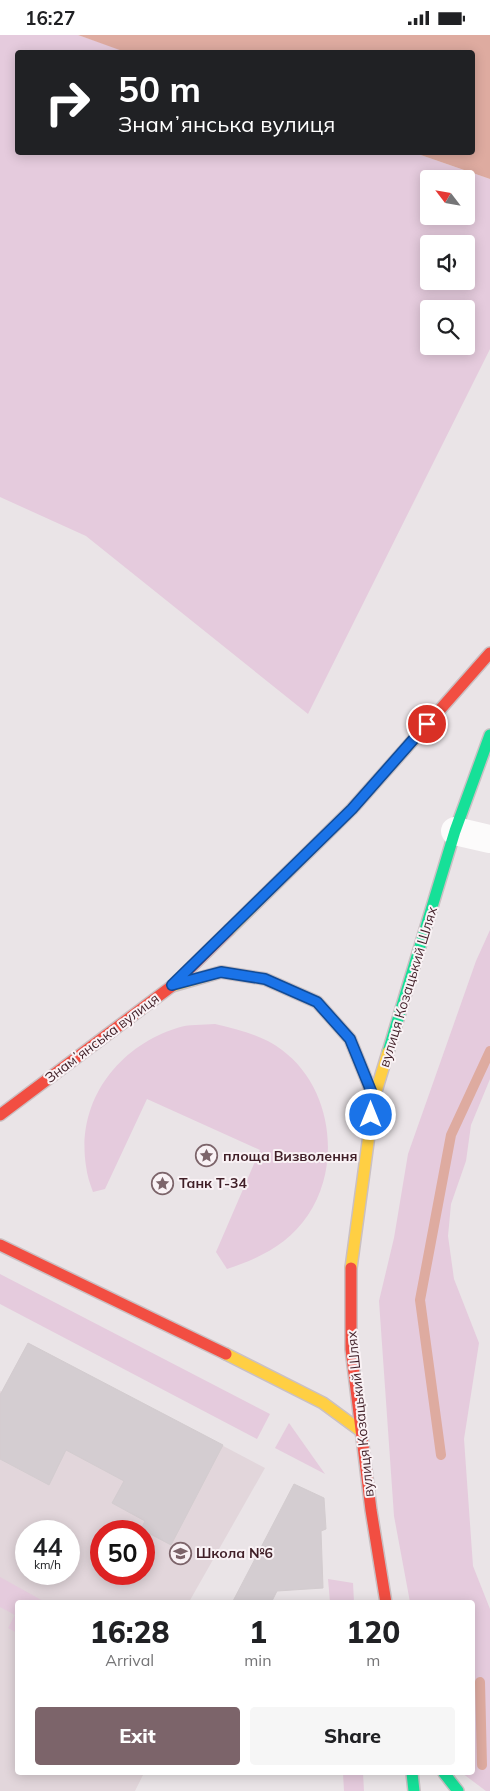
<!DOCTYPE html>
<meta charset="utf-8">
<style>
:root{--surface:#fff;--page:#f6f6f6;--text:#202124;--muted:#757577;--accent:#7c646a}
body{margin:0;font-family:Mulish,sans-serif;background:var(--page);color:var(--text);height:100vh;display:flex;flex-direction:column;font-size:19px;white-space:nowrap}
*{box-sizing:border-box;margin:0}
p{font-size:16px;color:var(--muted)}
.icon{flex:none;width:28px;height:28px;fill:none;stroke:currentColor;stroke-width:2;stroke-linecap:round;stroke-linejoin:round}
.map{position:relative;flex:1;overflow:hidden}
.details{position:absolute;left:15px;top:1565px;width:460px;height:175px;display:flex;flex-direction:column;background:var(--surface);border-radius:5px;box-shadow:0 2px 12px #0003}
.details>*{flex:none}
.guide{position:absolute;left:15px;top:15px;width:460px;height:105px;border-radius:5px;box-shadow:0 2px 12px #0003;background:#202124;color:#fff;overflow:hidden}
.needle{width:32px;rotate:301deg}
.buttons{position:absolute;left:420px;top:135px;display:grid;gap:10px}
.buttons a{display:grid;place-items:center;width:55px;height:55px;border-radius:5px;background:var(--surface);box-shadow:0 2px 12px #0003;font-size:25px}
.speed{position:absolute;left:15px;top:1485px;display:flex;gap:10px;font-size:25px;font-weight:700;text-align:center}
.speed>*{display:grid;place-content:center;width:65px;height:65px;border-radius:50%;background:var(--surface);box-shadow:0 2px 12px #0003;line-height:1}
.speed small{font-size:12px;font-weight:400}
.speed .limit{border:8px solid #d22;background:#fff;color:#111}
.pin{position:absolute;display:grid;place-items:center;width:42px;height:42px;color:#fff;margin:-21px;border:2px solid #fff;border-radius:50%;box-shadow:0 1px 5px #0007}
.me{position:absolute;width:55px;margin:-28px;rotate:0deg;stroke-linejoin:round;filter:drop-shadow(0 0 4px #0008)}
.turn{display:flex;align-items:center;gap:18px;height:105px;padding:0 20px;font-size:22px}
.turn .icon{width:65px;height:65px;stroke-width:2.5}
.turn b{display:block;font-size:35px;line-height:42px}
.eta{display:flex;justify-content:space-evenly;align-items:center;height:85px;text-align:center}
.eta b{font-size:30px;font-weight:800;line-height:35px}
.primary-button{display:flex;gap:10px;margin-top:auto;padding:10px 20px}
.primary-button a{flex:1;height:58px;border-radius:5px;background:var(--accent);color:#fff;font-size:20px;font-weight:800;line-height:58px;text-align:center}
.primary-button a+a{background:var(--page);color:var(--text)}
.status{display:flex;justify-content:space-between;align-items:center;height:35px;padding:0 25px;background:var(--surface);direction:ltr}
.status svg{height:14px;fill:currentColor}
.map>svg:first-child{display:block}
.built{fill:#e2d6db;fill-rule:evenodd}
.green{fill:#e5cbdd;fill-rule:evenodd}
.water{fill:#deaba0}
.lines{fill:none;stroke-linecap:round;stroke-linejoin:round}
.stream{stroke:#deaba0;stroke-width:10}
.building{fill:#d4cdd1;stroke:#d3cccf}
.fast-casing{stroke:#cac0c3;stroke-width:14}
.slow-casing{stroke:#cac0c3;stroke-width:14}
.jam-casing{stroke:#cac0c3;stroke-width:14}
.street{stroke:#fcfbfb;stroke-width:28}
.fast{stroke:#16e098;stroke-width:11}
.slow{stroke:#ffcf43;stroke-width:11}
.jam{stroke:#f24e42;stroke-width:11}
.route-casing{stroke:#114b97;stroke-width:12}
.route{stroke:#1a73e8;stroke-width:9}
.labels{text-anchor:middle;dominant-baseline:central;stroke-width:4;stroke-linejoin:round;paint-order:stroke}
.street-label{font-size:14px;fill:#401f27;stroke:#f9f2f5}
.poi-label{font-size:14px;font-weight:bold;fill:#401f27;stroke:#f9f2f5;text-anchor:start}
</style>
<div class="status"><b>16:27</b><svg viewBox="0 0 49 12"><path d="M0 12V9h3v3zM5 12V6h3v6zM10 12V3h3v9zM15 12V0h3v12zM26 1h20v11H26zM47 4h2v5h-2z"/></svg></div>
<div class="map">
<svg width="490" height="1756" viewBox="0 0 490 1756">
<rect width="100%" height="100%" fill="#eae4e7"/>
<path class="built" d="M28,1308L265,1433L189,1567L18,1568V1738H144L135,1756H0V1356L2,1357ZM26,1496H69V1539H26ZM101,1496H144V1539H101Z"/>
<g class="green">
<path d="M0,0H78L128,17L18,18V118H415L490,144V314L308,679L86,501L0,462ZM429,144H466V181H429ZM429,209H466V246H429ZM429,274H466V311H429Z"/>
<path d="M490,895V1044L471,1090L466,1126L451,1169L448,1201L454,1244L479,1308L464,1404L473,1531L490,1574V1756H486L462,1738H472V1568L410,1567L394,1481L379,1266L394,1203L408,1119L476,926Z"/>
<path d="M215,989C239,995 262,1000 282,1015C332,1052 342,1130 308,1180C289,1209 258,1224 227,1234L216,1217L260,1115L147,1064L105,1154L93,1157C90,1149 87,1140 86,1131C76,1067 117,1012 177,993C188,989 203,990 215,989Z"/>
<path d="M0,1239L270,1379L257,1404L0,1269Z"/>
<path d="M289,1388L325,1439L275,1413Z"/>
<path d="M0,1542L45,1567L18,1568L17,1598L8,1593L15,1580L0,1572Z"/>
<path d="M328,1544L353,1548L354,1567H330Z"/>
<path d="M343,1738H363L364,1756H344Z"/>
</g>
<path class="water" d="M78,0H490V144L415,118H472V18H128Z"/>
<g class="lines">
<g class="stream">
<path d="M441,1420L420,1265L451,1100L490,1016"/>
<path d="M480,1647L482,1730"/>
</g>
</g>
<g class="building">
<path d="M28,1308L223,1410L171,1510L141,1494L145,1486L112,1468L124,1446L66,1415L49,1450L0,1424V1360Z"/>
<path d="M294,1449L324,1463L326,1494L321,1496L323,1553L277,1556L271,1568H232Z"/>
</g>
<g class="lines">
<defs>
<g id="fast">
<path d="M388,1017L455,796L490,700"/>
<path d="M412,1738L414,1756"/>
<path d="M444,1738L458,1756"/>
</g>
<g id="slow">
<path d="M229,895L352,774L423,694"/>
<path d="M172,951L221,937L265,944L317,967L350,1004L374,1063"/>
<path d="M351,1233L374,1063L388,1017"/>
<path d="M226,1319L323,1368L361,1396"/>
</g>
<g id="jam">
<path d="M423,694L490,618"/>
<path d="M0,1080L172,951L229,895"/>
<path d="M0,1210L226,1319"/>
<path d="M351,1233V1314L371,1475L386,1568"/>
</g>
</defs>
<use href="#fast" class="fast-casing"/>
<use href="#slow" class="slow-casing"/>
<use href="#jam" class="jam-casing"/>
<path class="street" d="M455,796L490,804"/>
<use href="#fast" class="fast"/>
<use href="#slow" class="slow"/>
<use href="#jam" class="jam"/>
</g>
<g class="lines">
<defs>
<path id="route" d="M371,1080L374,1063L350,1004L317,967L265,944L221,937L172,950L352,774L427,689"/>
</defs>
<use href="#route" class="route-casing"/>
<use href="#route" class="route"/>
</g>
<defs>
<symbol id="sight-ring" viewBox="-11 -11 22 22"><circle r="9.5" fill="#f9f2f5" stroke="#7c646a" stroke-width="1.5"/><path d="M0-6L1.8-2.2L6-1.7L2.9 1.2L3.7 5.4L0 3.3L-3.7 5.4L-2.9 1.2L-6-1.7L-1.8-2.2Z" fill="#7c646a"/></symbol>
<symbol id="school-ring" viewBox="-11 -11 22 22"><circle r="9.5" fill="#f9f2f5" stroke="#7c646a" stroke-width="1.5"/><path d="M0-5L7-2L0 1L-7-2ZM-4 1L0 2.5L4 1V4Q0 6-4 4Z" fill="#7c646a"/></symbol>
</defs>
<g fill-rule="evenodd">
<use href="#sight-ring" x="194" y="1108" width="25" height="25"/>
<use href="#sight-ring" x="150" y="1136" width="25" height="25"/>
<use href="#school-ring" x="168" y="1506" width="25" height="25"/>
</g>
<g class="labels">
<g class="street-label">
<text transform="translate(408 952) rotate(-73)">вулиця Козацький Шлях</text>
<text transform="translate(102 1003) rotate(-37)">Знамʼянська вулиця</text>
<text transform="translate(360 1379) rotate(-96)">вулиця Козацький Шлях</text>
</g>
<g class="poi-label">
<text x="223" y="1121">площа Визволення</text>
<text x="179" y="1148">Танк Т-34</text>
<text x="196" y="1518">Школа №6</text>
</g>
</g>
</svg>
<div class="buttons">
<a><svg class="needle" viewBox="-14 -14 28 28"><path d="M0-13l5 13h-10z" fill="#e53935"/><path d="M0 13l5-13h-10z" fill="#757577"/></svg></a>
<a><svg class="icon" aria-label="sound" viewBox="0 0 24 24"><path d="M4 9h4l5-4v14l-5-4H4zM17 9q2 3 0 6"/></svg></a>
<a><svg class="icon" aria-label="search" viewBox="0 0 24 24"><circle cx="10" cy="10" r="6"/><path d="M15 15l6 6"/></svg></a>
</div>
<div class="speed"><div>44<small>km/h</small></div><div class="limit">50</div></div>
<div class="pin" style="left:427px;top:689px;background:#d93025"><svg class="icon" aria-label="arrive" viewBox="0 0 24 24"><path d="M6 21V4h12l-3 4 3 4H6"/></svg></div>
<svg class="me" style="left:371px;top:1080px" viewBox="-20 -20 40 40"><circle r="17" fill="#1a73e8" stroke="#fff" stroke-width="3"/><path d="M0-11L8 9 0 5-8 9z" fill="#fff"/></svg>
<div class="guide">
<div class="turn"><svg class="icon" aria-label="right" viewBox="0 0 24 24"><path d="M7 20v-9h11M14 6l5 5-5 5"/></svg><div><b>50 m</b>Знамʼянська вулиця</div></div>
</div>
<section class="details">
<div class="eta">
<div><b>16:28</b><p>Arrival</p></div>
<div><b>1</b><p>min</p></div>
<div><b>120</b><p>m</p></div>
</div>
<div class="primary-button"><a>Exit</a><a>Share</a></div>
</section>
</div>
